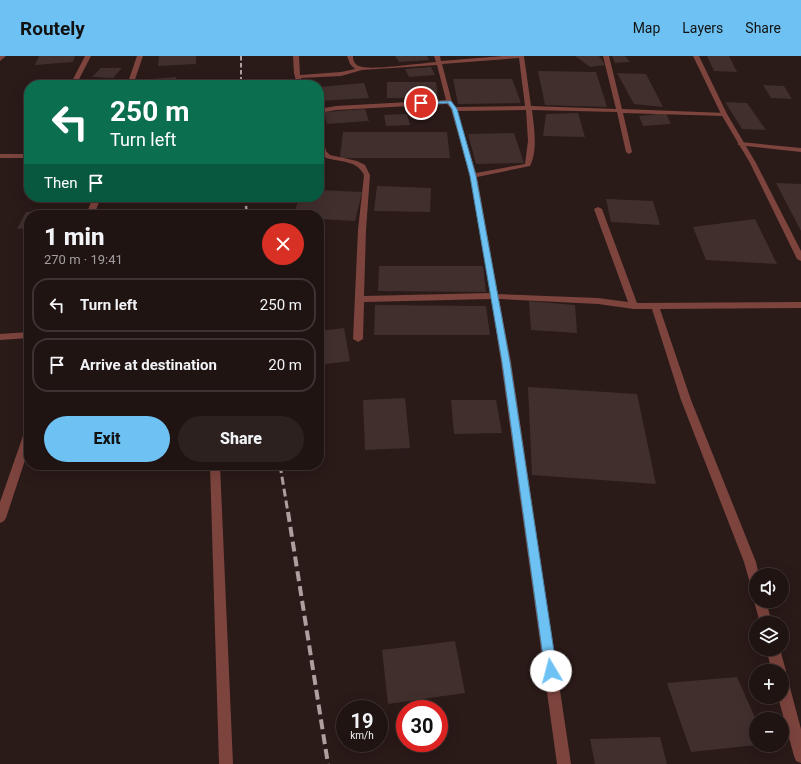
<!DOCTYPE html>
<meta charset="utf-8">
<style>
:root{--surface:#201412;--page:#2d2120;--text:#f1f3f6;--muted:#a29e9f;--line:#3d3332;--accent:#6ec2f3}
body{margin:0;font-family:Roboto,sans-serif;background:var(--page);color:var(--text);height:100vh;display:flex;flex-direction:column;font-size:15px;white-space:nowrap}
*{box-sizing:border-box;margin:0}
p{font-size:13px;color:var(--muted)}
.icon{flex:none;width:22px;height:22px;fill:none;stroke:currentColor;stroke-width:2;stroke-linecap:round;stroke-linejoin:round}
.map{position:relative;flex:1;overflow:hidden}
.details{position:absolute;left:24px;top:154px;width:300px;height:260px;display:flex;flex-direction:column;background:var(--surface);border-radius:16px;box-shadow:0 4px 16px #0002,0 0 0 1px var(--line)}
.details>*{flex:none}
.hud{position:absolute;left:24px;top:24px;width:300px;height:122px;border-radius:16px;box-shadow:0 4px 16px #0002,0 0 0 1px var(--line);background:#0b6e4f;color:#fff;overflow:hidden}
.controls{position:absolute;left:749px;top:512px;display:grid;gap:8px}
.controls a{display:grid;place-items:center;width:40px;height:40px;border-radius:50%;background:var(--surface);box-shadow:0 4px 16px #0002,0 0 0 1px var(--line);font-size:20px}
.speed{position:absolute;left:336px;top:644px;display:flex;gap:8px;font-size:20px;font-weight:700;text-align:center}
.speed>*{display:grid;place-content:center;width:52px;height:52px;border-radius:50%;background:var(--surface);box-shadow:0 4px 16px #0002,0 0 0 1px var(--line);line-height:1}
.speed small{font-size:10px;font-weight:400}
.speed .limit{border:6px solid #d22;background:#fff;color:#111}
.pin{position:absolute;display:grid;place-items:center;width:34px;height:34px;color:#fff;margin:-17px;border:2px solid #fff;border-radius:50%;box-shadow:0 1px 4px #0007}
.me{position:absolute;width:44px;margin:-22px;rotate:352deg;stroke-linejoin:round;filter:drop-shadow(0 0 3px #0008)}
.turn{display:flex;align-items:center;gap:14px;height:84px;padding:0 20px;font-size:18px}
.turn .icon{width:52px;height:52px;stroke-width:2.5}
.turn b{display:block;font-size:28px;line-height:34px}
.then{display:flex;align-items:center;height:38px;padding:0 20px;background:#0003;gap:8px;font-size:15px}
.round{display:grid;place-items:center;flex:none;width:42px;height:42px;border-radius:21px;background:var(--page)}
.summary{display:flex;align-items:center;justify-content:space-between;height:68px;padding:0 20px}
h1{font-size:24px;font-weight:800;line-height:30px}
.cta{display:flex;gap:8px;margin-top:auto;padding:8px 20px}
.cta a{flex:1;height:46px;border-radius:24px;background:var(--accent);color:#111;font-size:16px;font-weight:800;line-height:46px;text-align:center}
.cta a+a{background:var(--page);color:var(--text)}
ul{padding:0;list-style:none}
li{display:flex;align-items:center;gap:12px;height:54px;margin:0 8px 6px;padding:0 12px;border:2px solid var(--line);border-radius:16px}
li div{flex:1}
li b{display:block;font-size:15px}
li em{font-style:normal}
header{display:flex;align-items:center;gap:24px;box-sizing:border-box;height:56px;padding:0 20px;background:var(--accent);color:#111}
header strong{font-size:19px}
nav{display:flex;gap:22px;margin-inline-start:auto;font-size:14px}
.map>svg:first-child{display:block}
.building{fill:#412f2d}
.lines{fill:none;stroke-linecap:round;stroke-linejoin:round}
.minor{fill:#7d443e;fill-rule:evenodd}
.tertiary{fill:#7d443e;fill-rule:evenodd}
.rail-far3{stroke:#aea09e;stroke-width:2;stroke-dasharray:4.5 2.5;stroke-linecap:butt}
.rail-far2{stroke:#aea09e;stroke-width:2.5;stroke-dasharray:6 3;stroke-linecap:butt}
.rail-far1{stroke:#aea09e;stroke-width:3;stroke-dasharray:8 4;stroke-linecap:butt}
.rail{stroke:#aea09e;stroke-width:4;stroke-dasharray:10 5;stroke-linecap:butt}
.route{fill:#6ec2f3;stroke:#487e9e}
</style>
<header>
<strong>Routely</strong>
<nav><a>Map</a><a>Layers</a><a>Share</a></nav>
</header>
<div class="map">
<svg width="801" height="708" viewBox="0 0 801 708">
<rect width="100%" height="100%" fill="#2a1a18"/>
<g class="building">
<path d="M39,0H75L73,6L35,9Z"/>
<path d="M159,0H196V8L158,10Z"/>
<path d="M395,0H427L429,4L399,6Z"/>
<path d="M575,0H599L605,9L590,11Z"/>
<path d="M612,0H625L630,6L615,7Z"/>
<path d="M707,0H729L737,16L714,15Z"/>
<path d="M431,11L435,19L409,21L405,13Z"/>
<path d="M101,12H122L113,22L92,21Z"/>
<path d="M538,15L596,16L607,51L545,49Z"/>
<path d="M617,17L646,18L663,51L634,48Z"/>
<path d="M176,21V29H138L139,24Z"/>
<path d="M453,23H512L521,47L458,48Z"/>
<path d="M387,26H436L438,42H387Z"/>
<path d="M364,27L369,42L319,45V31Z"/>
<path d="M763,29L784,30L792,43L771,42Z"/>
<path d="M725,46L747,47L766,74L742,73Z"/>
<path d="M365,53L369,65L327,68L324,56Z"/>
<path d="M578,57L585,81L543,80L546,58Z"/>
<path d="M666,57L671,68L643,70L639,60Z"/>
<path d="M407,58L410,69L386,70L384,59Z"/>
<path d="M343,76H447L450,102H340Z"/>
<path d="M514,77L524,107L476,108L468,78Z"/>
<path d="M776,127L801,128V175Z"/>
<path d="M377,130L431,132L430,156L374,155Z"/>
<path d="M319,134L362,136L355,165L319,163V159H293L300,141H319Z"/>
<path d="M606,143L653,145L660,169L611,166Z"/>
<path d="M80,153L77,159H29V172L17,173L26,156Z"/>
<path d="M755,163L777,208L706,204L693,171Z"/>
<path d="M379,210H483L486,236L378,235Z"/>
<path d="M529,245L575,249L577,277L531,274Z"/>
<path d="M375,249L486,250L490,279H374Z"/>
<path d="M344,272L350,305L319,309V275Z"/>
<path d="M528,331L637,338L656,428L532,419Z"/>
<path d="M405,342L410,392L365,394L363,344Z"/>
<path d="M451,344H496L502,377L454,378Z"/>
<path d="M455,585L465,637L388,648L382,594Z"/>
<path d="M737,621L756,664V689L691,696L667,627Z"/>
<path d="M660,681L667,708H595L590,683Z"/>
</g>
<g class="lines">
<g class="minor">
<path d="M0,0H6L0,5Z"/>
<path d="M85,0H91L76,29H70Z"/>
<path d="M137,0H143L133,29H127Z"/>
<path d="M293,0H299L300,19L341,16L355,13L350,8L347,0H353C353,4 354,8 359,10C369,15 422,7 436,6L434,0H440L441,5L503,0H524L531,50L616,53L603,0H609L622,53L726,57L727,58L724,60L623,57L632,96L629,98L626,96L617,56L532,54C534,71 538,94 530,110L477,121L498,238L598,242L628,246L594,153L598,151L602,153L637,247L801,246V252L660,253L691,344L756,506L759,519H756V536L752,534L744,506L681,344L652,253H634L598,248L499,243L511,306L571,708H557L501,306L491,243L364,246L363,283L358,286L353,283L358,174L364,119C357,104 340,106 326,102L320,95L319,75L322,77L326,95L330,99L357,105L365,109L370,119L366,174L364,240L490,237L470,120L451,53L447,48L336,54L319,57V53L336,50L446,44L437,9L362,14L341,20L301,22L303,29H297L294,17ZM519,2L525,50L456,51L452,46L442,8ZM526,54L528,85L525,108L476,117L457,55Z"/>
<path d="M740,86L801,92V96L738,89V87Z"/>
<rect x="0" y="98" width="29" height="4"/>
<path d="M93,141H101L94,159H86Z"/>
<path d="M29,276V282L0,284V278Z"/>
<path d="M29,373V392L6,462L4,465L0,467V446L24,377L25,374Z"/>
<path d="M210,409H220L233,708H219Z"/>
<path d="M756,541V545H766L772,567H760L754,545Z"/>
<path d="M766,593H780L786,615L784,620L782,621V615H772Z"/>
<path d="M782,621L787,623L789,628L801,673V707L796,705L794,700L778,641H782Z"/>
</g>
<path class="tertiary" d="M693,0H699L727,58L756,107L801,195V205L797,203L750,107L721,58Z"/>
<path class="rail-far3" d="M241,0V29"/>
<path class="rail-far2" d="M245,141L247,159"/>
<path class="rail-far1" d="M280,409L288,457"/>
<path class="rail" d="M288,456L328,708"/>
</g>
<path class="route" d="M451,45L457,53L476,120L510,306L557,615L555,619L551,621L546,619L545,615L502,306L470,120L452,53L448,47L421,49L418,47L421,46Z"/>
</svg>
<div class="controls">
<a><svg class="icon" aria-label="sound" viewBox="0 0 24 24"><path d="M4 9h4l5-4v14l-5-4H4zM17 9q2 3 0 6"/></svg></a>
<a><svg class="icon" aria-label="layers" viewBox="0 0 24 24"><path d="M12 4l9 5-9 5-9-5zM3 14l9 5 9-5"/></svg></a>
<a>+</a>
<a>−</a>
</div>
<div class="speed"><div>19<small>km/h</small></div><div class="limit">30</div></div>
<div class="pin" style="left:421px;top:47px;background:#d93025"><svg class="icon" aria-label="arrive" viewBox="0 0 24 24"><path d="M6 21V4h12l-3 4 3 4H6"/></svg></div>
<svg class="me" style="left:551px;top:615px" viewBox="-20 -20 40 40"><circle r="19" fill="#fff"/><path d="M0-13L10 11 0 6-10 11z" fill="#6ec2f3"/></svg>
<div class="hud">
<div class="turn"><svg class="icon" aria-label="left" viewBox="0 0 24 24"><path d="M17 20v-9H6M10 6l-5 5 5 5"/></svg><div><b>250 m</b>Turn left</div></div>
<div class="then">Then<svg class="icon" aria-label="arrive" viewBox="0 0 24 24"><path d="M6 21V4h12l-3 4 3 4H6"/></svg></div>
</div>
<section class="details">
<div class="summary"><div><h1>1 min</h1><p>270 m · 19:41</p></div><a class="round" style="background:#d93025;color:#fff"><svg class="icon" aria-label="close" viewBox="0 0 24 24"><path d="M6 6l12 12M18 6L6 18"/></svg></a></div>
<ul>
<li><svg class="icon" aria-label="left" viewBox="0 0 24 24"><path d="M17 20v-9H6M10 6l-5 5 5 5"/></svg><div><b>Turn left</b></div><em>250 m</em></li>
<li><svg class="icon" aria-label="arrive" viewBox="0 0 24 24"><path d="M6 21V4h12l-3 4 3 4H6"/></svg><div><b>Arrive at destination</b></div><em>20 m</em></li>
</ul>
<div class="cta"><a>Exit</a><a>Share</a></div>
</section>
</div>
